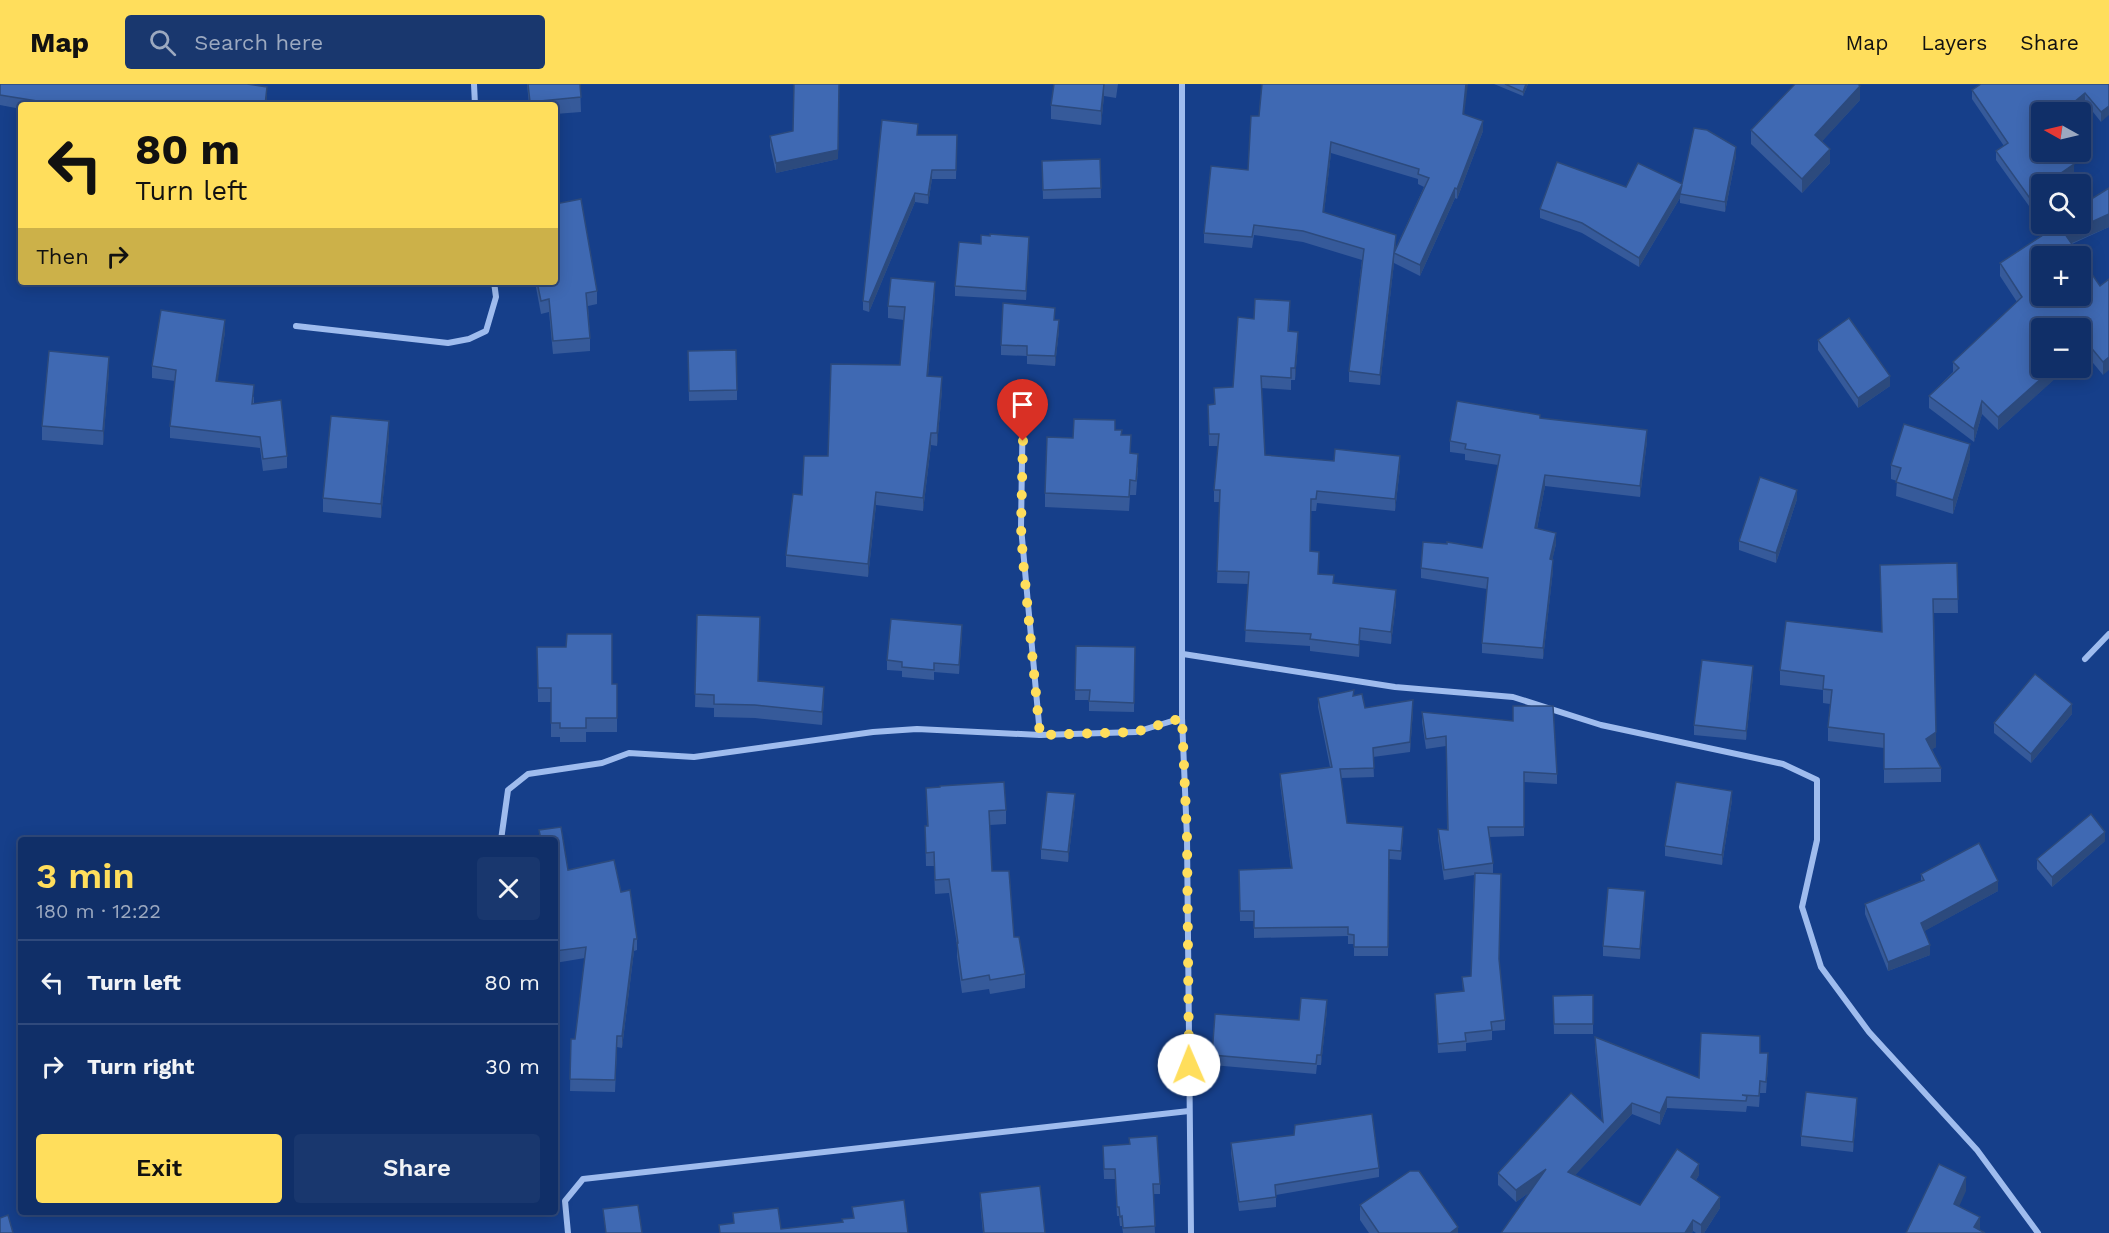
<!DOCTYPE html>
<meta charset="utf-8">
<style>
:root{--surface:#102f68;--page:#19376e;--text:#f1f3f6;--muted:#9ca9c0;--line:#304a7c;--accent:#ffde5c}
body{margin:0;font-family:"Work Sans",sans-serif;background:var(--page);color:var(--text);height:100vh;display:flex;flex-direction:column;font-size:22px;white-space:nowrap}
*{box-sizing:border-box;margin:0}
p{font-size:20px;color:var(--muted)}
.icon{flex:none;width:33px;height:33px;fill:none;stroke:currentColor;stroke-width:2;stroke-linecap:round;stroke-linejoin:round}
.map{position:relative;flex:1;overflow:hidden}
.details{position:absolute;left:18px;top:753px;width:540px;height:378px;display:flex;flex-direction:column;background:var(--surface);border-radius:6px;box-shadow:0 3px 15px #0003,0 0 0 2px var(--line)}
.details>*{flex:none}
.top-card{position:absolute;left:18px;top:18px;width:540px;height:183px;border-radius:6px;box-shadow:0 3px 15px #0003,0 0 0 2px var(--line);background:#ffde5c;color:#111;overflow:hidden}
.needle{width:39px;rotate:278deg}
.fabs{position:absolute;left:2031px;top:18px;display:grid;gap:12px}
.fabs a{display:grid;place-items:center;width:60px;height:60px;border-radius:6px;background:var(--surface);box-shadow:0 3px 15px #0003,0 0 0 2px var(--line);font-size:30px}
.pin{position:absolute;display:grid;place-items:center;width:51px;height:51px;color:#fff;margin:-62px -26px;border-radius:50% 50% 50% 0;rotate:-45deg;box-shadow:0 0 6px #0007}
.pin .icon{rotate:45deg}
.me{position:absolute;width:66px;margin:-33px;rotate:359deg;stroke-linejoin:round;filter:drop-shadow(0 0 4px #0008)}
.turn{display:flex;align-items:center;gap:21px;height:126px;padding:0 18px;font-size:27px}
.turn .icon{width:78px;height:78px;stroke-width:2.5}
.turn b{display:block;font-size:42px;line-height:51px}
.then{display:flex;align-items:center;height:57px;padding:0 18px;background:#0003;gap:12px;font-size:22px}
.round{display:grid;place-items:center;flex:none;width:63px;height:63px;border-radius:6px;background:var(--page)}
.summary{display:flex;align-items:center;justify-content:space-between;height:102px;padding:0 18px}
h1{font-size:36px;font-weight:600;line-height:45px;color:var(--accent)}
.cta{display:flex;gap:12px;margin-top:auto;padding:12px 18px}
.cta a{flex:1;height:69px;border-radius:6px;background:var(--accent);color:#111;font-size:24px;font-weight:600;line-height:69px;text-align:center}
.cta a+a{background:var(--page);color:var(--text)}
ul{padding:0;list-style:none}
li{display:flex;align-items:center;gap:18px;height:84px;padding:0 18px;border-top:2px solid var(--line)}
li div{flex:1}
li b{display:block;font-size:22px}
li em{font-style:normal}
header{display:flex;align-items:center;gap:36px;box-sizing:border-box;height:84px;padding:0 30px;background:var(--accent);color:#111}
header strong{font-size:28px}
nav{display:flex;gap:33px;margin-inline-start:auto;font-size:21px}
.search{width:420px;height:54px;background:var(--page);display:flex;align-items:center;gap:15px;box-sizing:border-box;padding:0 21px;border-radius:6px;color:var(--muted);font-size:22px}
.map>svg:first-child{display:block}
.lines{fill:none;stroke-linecap:round;stroke-linejoin:round}
.street{stroke:#9fbcee;stroke-width:6}
.wall{fill:#365a9a;fill-rule:evenodd}
.shaded-wall{fill:#2c4a7d}
.building{fill:#3f69b3;stroke:#2c4a7d;stroke-width:1.5}
.route{stroke:#ffde5c;stroke-width:10;stroke-dasharray:0 18}
</style>
<header>
<strong>Map</strong>
<div class="search"><svg class="icon" aria-label="search" viewBox="0 0 24 24"><circle cx="10" cy="10" r="6"/><path d="M15 15l6 6"/></svg>Search here</div>
<nav><a>Map</a><a>Layers</a><a>Share</a></nav>
</header>
<div class="map">
<svg width="2109" height="1149" viewBox="0 0 2109 1149">
<rect width="100%" height="100%" fill="#163f8a"/>
<g class="lines">
<g class="street">
<path d="M474,0L475,21"/>
<path d="M1182,0V634L1187,754L1191,1149"/>
<path d="M296,242L448,259L469,255L486,247L496,213L494,198"/>
<path d="M1023,314L1021,443L1040,651"/>
<path d="M1183,570L1395,603L1513,613L1601,641L1783,680L1817,696V756L1802,823L1821,883L1869,948L1977,1066L2038,1149"/>
<path d="M2085,575L2109,550"/>
<path d="M501,756L508,706L528,690L602,679L629,669L694,673L873,648L917,645L1040,651L1136,648L1182,634"/>
<path d="M568,1149L565,1117L583,1095L1189,1027"/>
</g>
</g>
<g class="wall">
<path d="M0,0L267,14L266,21H21V25L0,21Z"/>
<path d="M527,0H580L581,28L555,30V21H529Z"/>
<path d="M839,0L838,75L776,89L770,62V52L793,47Z"/>
<path d="M1054,0H1118L1116,14L1104,12L1101,41L1051,35V21Z"/>
<path d="M1494,0H1528L1523,12Z"/>
<path d="M2109,0L2101,38L2085,18L2042,28V68L2074,89L2058,100H2042L2029,122L1996,76V67L2004,62L1972,15V6Z"/>
<path d="M1860,16L1822,57L1830,79L1802,109L1751,60V46Z"/>
<path d="M1464,30L1483,47L1457,115L1455,114L1420,192L1394,179L1380,301L1349,298V287L1362,176L1303,158L1254,151L1252,164L1204,159V149L1248,86L1259,32ZM1331,69L1418,95V100L1424,103L1395,166L1396,162L1324,128Z"/>
<path d="M918,51H957L956,95H932L928,120L915,118L869,228L863,226V217Z"/>
<path d="M1736,72L1725,128L1680,119V114L1639,183L1582,149L1540,134V125L1626,103L1682,100Z"/>
<path d="M1100,75L1101,114L1043,115L1042,77Z"/>
<path d="M2109,104V143L2072,160L2100,202L2109,195L2103,291L2084,268L1998,346L1982,330L1974,358L1929,324V312L1953,288V278L2017,218L2000,192V179L2055,144V140H2080Z"/>
<path d="M981,160L1029,163L1026,216L955,212V202Z"/>
<path d="M535,198H555L597,207V220L588,222L590,254V267L553,270L549,228L541,230Z"/>
<path d="M935,211L928,292L942,306L937,362L931,361L923,427L876,421L868,493L786,483V471L828,372L900,281L904,236L888,234V222Z"/>
<path d="M1290,229L1289,247L1298,260L1295,296H1291V306L1261,304L1265,371L1400,384L1395,427L1317,419L1316,427H1311L1310,467L1319,490L1334,499L1396,518L1391,560L1360,556L1359,573L1310,567V562L1245,558L1248,500L1217,499L1220,418H1214V406L1218,362H1209L1208,321L1214,320V304L1233,303L1254,235Z"/>
<path d="M1054,236L1059,246L1055,282L1027,280V272L1001,271V261Z"/>
<path d="M225,248L217,297L254,313V320L287,372V384L263,387L260,364L170,354V342L175,297L152,294V282Z"/>
<path d="M1818,256L1890,302L1858,324L1818,266Z"/>
<path d="M688,267L737,306V316L689,317Z"/>
<path d="M109,287L103,361L42,356V342Z"/>
<path d="M1540,334L1647,357L1640,413L1545,402L1537,445L1556,460L1552,476L1553,486L1543,575L1482,569V559L1487,505L1421,494V484L1482,464L1498,381L1465,376V370L1450,368V357Z"/>
<path d="M1115,346L1122,351L1138,384L1136,411H1130L1129,427L1045,423V409L1073,354Z"/>
<path d="M389,352L381,434L323,428V414Z"/>
<path d="M1970,374L1953,430L1896,412L1897,397L1891,395V381Z"/>
<path d="M1797,415L1776,479L1739,466V457Z"/>
<path d="M1957,479L1958,529H1934L1936,663L1932,665L1941,684V698L1884,699V664L1828,657V643L1830,620L1823,619V606L1780,601V586L1881,548Z"/>
<path d="M697,531L759,597L824,616L822,641L755,634L714,633V624L695,623Z"/>
<path d="M962,550L959,590L934,588V596L902,593V587L887,586V576Z"/>
<path d="M1076,562L1135,563L1134,628L1089,627V616H1075Z"/>
<path d="M537,563L612,600H617V648H586V658H560V653H551V618H538Z"/>
<path d="M1753,592L1746,656L1694,651V641Z"/>
<path d="M1354,612L1365,624L1413,626L1410,668L1373,673L1374,693L1341,694L1347,739L1403,753L1401,776L1389,775L1388,872H1354V860H1348V852L1254,854V837H1240L1239,786L1291,784L1280,699V690L1330,683L1318,623V614Z"/>
<path d="M1422,628L1557,690V700L1524,698V752L1489,753L1493,779V789H1489L1505,936V946L1492,947V956L1466,959V967L1438,969L1435,910L1463,908L1462,893L1471,892L1474,791L1444,796L1438,755V745L1447,746L1446,662L1426,665L1422,638Z"/>
<path d="M2072,630L2031,679L1994,649V639Z"/>
<path d="M926,704L1006,726V740L990,741L992,787L1025,890V904L990,910L989,905L962,909L957,873V861L949,809L935,810L934,782H926L925,742H927Z"/>
<path d="M1732,716L1722,781L1665,772V762Z"/>
<path d="M1075,720L1068,778L1041,775V765Z"/>
<path d="M561,743L568,786L614,776L621,808L630,806L637,855V866L634,867L622,964L617,963L615,1008L570,1007L571,955H575L585,874L555,879V756H539V746Z"/>
<path d="M2105,757L2052,803L2037,785V775Z"/>
<path d="M1921,790L1998,807L1924,847L1930,871L1888,887L1865,830V820L1921,797Z"/>
<path d="M1645,817L1640,875L1603,872V862Z"/>
<path d="M1593,911V950H1554L1553,912Z"/>
<path d="M1327,926L1321,981H1317L1316,990L1212,981V971Z"/>
<path d="M1595,953L1699,994L1760,969L1768,981L1766,1009H1760L1759,1023L1747,1022L1746,1028L1667,1024L1660,1041L1632,1030L1575,1091L1640,1121L1699,1091L1696,1096L1720,1124L1704,1149H1696L1693,1147L1692,1149H1501L1531,1107L1516,1118L1498,1101V1089L1602,1037L1595,964Z"/>
<path d="M1857,1024L1853,1068L1801,1062V1052Z"/>
<path d="M1129,1054L1160,1100V1110H1153L1155,1149H1123L1122,1142H1120L1119,1132H1117L1115,1095H1104L1103,1071L1129,1060Z"/>
<path d="M1231,1059L1379,1084V1093L1276,1111V1123L1239,1127L1231,1069Z"/>
<path d="M980,1109L1045,1149H983L980,1119Z"/>
<path d="M1360,1121L1458,1149H1369L1360,1136Z"/>
</g>
<g class="shaded-wall">
<path d="M839,0L838,75L776,89V79Z"/>
<path d="M1104,0V12L1101,41V27Z"/>
<path d="M1466,0H1468L1463,40V30Z"/>
<path d="M1526,0H1528L1523,12V8Z"/>
<path d="M1860,2V16L1815,65V51Z"/>
<path d="M267,3V14L266,21H265Z"/>
<path d="M2085,9V18L2073,28H2062Z"/>
<path d="M2109,22V31L2101,38V28Z"/>
<path d="M1483,37V47L1457,115V105Z"/>
<path d="M1331,58V69L1323,138V128Z"/>
<path d="M1736,63V72L1725,128V118Z"/>
<path d="M1830,65V79L1802,109V95Z"/>
<path d="M2074,80V89L2058,100H2045Z"/>
<path d="M932,86V95L928,120V111Z"/>
<path d="M1682,101L1680,114L1639,183V174Z"/>
<path d="M2042,103V113L2029,122V113Z"/>
<path d="M1455,104V114L1420,192V181Z"/>
<path d="M915,109V118L869,228V218Z"/>
<path d="M2109,130V143L2065,162V150Z"/>
<path d="M1396,151V162L1395,169H1394V179L1380,301V291Z"/>
<path d="M1029,153V163L1026,216V207Z"/>
<path d="M935,198V211L927,304V292Z"/>
<path d="M225,236V248L216,309V297Z"/>
<path d="M1059,236V246L1055,282V272Z"/>
<path d="M1298,248V260L1295,296V284Z"/>
<path d="M2084,255V268L2080,271V258Z"/>
<path d="M109,273V287L103,361V347Z"/>
<path d="M2109,273V286L2103,291V278Z"/>
<path d="M2053,284H2067L1998,346V333Z"/>
<path d="M1890,292V302L1858,324V314Z"/>
<path d="M942,293V306L937,362V349Z"/>
<path d="M1982,317V330L1974,358V345Z"/>
<path d="M389,337V352L381,434V420Z"/>
<path d="M1647,346V357L1640,413V402Z"/>
<path d="M931,349V361L923,427V414Z"/>
<path d="M1970,360V374L1953,430V416Z"/>
<path d="M1400,372V384L1395,427V415Z"/>
<path d="M1545,391V402L1535,455V444Z"/>
<path d="M1797,406V415L1776,479V469Z"/>
<path d="M876,408V421L868,493V480Z"/>
<path d="M1556,449V460L1550,486V475Z"/>
<path d="M1553,476V486L1543,575V564Z"/>
<path d="M1396,506V518L1391,560V548Z"/>
<path d="M962,541V550L959,590V581Z"/>
<path d="M1360,544V556L1359,573V561Z"/>
<path d="M1753,582V592L1746,656V647Z"/>
<path d="M824,603V616L822,641V628Z"/>
<path d="M1413,616V626L1410,668V658Z"/>
<path d="M2072,620V630L2031,679V670Z"/>
<path d="M1936,648V663L1926,669V655Z"/>
<path d="M1732,707V716L1722,781V771Z"/>
<path d="M1075,710V720L1068,778V768Z"/>
<path d="M2105,748V757L2052,803V793Z"/>
<path d="M1998,797V807L1921,849V839Z"/>
<path d="M1645,807V817L1640,875V865Z"/>
<path d="M634,855V867L622,964V952Z"/>
<path d="M1930,861V871L1888,887V878Z"/>
<path d="M1327,916V926L1321,981V971Z"/>
<path d="M1667,1013V1024L1660,1041V1029Z"/>
<path d="M1857,1014V1024L1853,1068V1058Z"/>
<path d="M1632,1019V1030L1568,1099V1088Z"/>
<path d="M1699,1080V1091L1691,1104V1093Z"/>
<path d="M1546,1085V1096L1516,1118V1106Z"/>
<path d="M1966,1093V1107L1954,1134V1120Z"/>
<path d="M1720,1113V1124L1704,1149H1701V1141Z"/>
<path d="M1980,1133V1146L1974,1143Z"/>
<path d="M1693,1136V1147L1692,1149H1685Z"/>
<path d="M1458,1143V1149H1450Z"/>
</g>
<g class="building">
<path d="M0,0H247L267,3L265,21H55V20L0,11Z"/>
<path d="M528,0H580L581,13L530,18Z"/>
<path d="M794,0H839L838,66L776,79L770,52L793,47Z"/>
<path d="M1054,0H1104L1101,27L1051,21Z"/>
<path d="M1262,0H1466L1463,30L1483,37L1457,105L1455,104L1420,181L1394,169L1429,94L1418,90L1419,85L1331,58L1323,128L1396,151L1380,291L1349,287L1364,165L1303,147L1254,141L1252,153L1204,149L1211,82L1248,86L1251,32H1259Z"/>
<path d="M1505,0H1526L1523,8Z"/>
<path d="M1795,0H1858L1860,2L1815,51L1830,65L1802,95L1751,46Z"/>
<path d="M1981,0H2109V22L2101,28L2085,9L2062,28H2042V68H2065L2074,80L2045,100H2042V103L2029,113L1996,67L2008,59L1972,6Z"/>
<path d="M376,18L392,21H375Z"/>
<path d="M882,36L918,40L917,51H957L956,86H932L928,111L915,109L869,218L863,217Z"/>
<path d="M1694,44L1707,46L1736,63L1725,118L1680,110L1682,101L1639,174L1582,139L1540,125L1557,78L1626,103L1638,79L1682,100Z"/>
<path d="M1100,75L1101,104L1043,106L1042,77Z"/>
<path d="M2109,104V130L2065,150L2080,172H2042V212H2080V173L2100,202L2109,195V273L2103,278L2084,255L2080,258V244H2042V284H2053L1998,333L1982,317L1974,345L1929,312L1959,284L1953,278L2022,213L2000,179L2057,142L2056,140H2080V122Z"/>
<path d="M581,115L597,207L586,209L590,254L553,257L549,215L541,217L537,198H555V120Z"/>
<path d="M990,150L1029,153L1026,207L955,202L959,158L981,160V151L990,152Z"/>
<path d="M891,194L935,198L927,292L942,293L937,349H931L923,414L876,408L868,480L786,471L793,410L802,411L804,372H828L831,280L900,281L905,223L888,222Z"/>
<path d="M1255,215L1290,217L1288,247L1298,248L1295,284H1291V294L1261,292L1265,371L1334,377L1335,365L1400,372L1395,415L1317,407L1316,415H1311L1310,467L1319,468L1318,490L1334,491L1333,499L1396,506L1391,548L1360,544L1359,561L1310,555L1311,550L1245,546L1249,488L1217,487L1220,406H1214L1219,350H1209L1208,321L1215,320L1214,304L1233,303L1238,233L1254,235Z"/>
<path d="M1003,219L1055,224L1054,236H1059L1055,272L1027,271V262L1001,261Z"/>
<path d="M161,226L225,236L216,297L254,301L252,320L281,316L287,372L263,375L260,353L170,342L176,286L152,282Z"/>
<path d="M1849,234L1890,292L1858,314L1818,256Z"/>
<path d="M736,266L737,306L689,307L688,267Z"/>
<path d="M49,267L109,273L103,347L42,342Z"/>
<path d="M1457,317L1540,331V334L1647,346L1640,402L1545,391L1535,444L1556,449L1550,475L1553,476L1543,564L1482,559L1488,494L1421,484L1423,458L1447,460V458L1482,464L1500,371L1465,365L1466,360L1450,357Z"/>
<path d="M331,332L389,337L381,420L323,414Z"/>
<path d="M1074,335L1115,336V346H1122L1121,351H1131L1130,369L1138,370L1136,397L1130,396L1129,413L1045,409L1047,353L1073,354Z"/>
<path d="M1904,340L1970,360L1953,416L1896,398L1901,384L1891,381Z"/>
<path d="M1760,393L1797,406L1776,469L1739,457Z"/>
<path d="M1957,479L1958,515H1933L1936,648L1926,655L1941,684L1884,685V650L1828,643L1832,606L1823,605L1824,592L1780,586L1786,537L1882,548L1880,481Z"/>
<path d="M697,531L760,533L758,597L824,603L822,628L755,621L714,620V611L695,610Z"/>
<path d="M891,535L962,541L959,581L934,579V586L902,583V578L887,576Z"/>
<path d="M567,550H612V600H617V634H586V644H560V639H551V604H538L537,563H566Z"/>
<path d="M1076,562L1135,563L1134,619L1089,617L1090,606H1075Z"/>
<path d="M1702,576L1753,582L1746,647L1694,641Z"/>
<path d="M2035,590L2072,620L2031,670L1994,639Z"/>
<path d="M1354,606L1353,612L1362,610L1365,624L1413,616L1410,658L1373,664L1374,684L1340,685L1347,739L1403,743L1401,767L1389,766L1388,863H1354V851L1348,850V843L1254,844V827H1240L1239,786L1292,784L1280,690L1332,683L1318,614Z"/>
<path d="M1513,622H1553L1557,690L1524,688V743H1488L1493,779L1444,786L1438,745L1448,746L1446,652L1426,655L1422,628L1513,637Z"/>
<path d="M1004,698L1006,726L989,727L992,787H1009L1014,853H1019L1025,890L990,896L989,891L962,896L957,859H958L949,795L935,796L934,768L926,769L925,742H928L926,704L940,703V702Z"/>
<path d="M1676,698L1732,707L1722,771L1665,762Z"/>
<path d="M1047,708L1075,710L1068,768L1041,765Z"/>
<path d="M2091,730L2105,748L2052,793L2037,775Z"/>
<path d="M561,743L568,786L614,776L621,808L630,806L637,855H634L622,952H617L615,996L570,995L571,955H575L586,863L555,867V756H541L539,746Z"/>
<path d="M1979,759L1998,797L1921,839L1930,861L1888,878L1865,820L1924,796L1921,790Z"/>
<path d="M1475,789L1501,790L1499,875L1505,936L1491,938L1492,946L1465,949L1466,957L1438,960L1435,910L1464,907L1462,893L1471,892Z"/>
<path d="M1608,804L1645,807L1640,865L1603,862Z"/>
<path d="M1593,911V940H1554L1553,912Z"/>
<path d="M1301,914L1327,916L1321,971H1317L1316,980L1212,971L1215,930L1299,936Z"/>
<path d="M1701,949L1760,952V969H1768L1766,998L1760,997L1759,1012L1742,1011L1747,1012L1746,1017L1667,1013L1660,1029L1632,1019L1568,1088L1640,1121L1677,1065L1699,1080L1691,1093L1720,1113L1701,1141L1693,1136L1685,1149H1501L1546,1085L1516,1106L1498,1089L1571,1009L1603,1038L1595,953L1699,994Z"/>
<path d="M555,979H558L556,1003H555Z"/>
<path d="M1806,1008L1857,1014L1853,1058L1801,1052Z"/>
<path d="M1372,1030L1379,1084L1275,1101L1276,1113L1239,1118L1231,1059L1294,1051L1295,1041Z"/>
<path d="M1157,1052L1160,1100H1153L1155,1142L1123,1144L1122,1132L1120,1133L1119,1123H1117L1115,1085H1104L1103,1062L1130,1060L1129,1054Z"/>
<path d="M1939,1080L1966,1093L1954,1120L1980,1133L1974,1143L1985,1149H1906Z"/>
<path d="M1410,1087H1419L1458,1143L1450,1149H1379L1360,1121Z"/>
<path d="M1040,1102L1045,1149H984L980,1109Z"/>
<path d="M904,1116L908,1149H720L719,1141L734,1139L733,1129L778,1124L781,1145L843,1138L842,1135L854,1134L852,1123Z"/>
<path d="M638,1121L642,1149H606L603,1125Z"/>
<path d="M8,1131L13,1149H0V1134Z"/>
</g>
<g class="lines">
<path class="route" d="M1023,357L1021,443L1023,476L1040,651L1136,648L1182,634L1187,754L1189,981"/>
</g>
</svg>
<div class="fabs">
<a><svg class="needle" viewBox="-14 -14 28 28"><path d="M0-13l5 13h-10z" fill="#e53935"/><path d="M0 13l5-13h-10z" fill="#9ca9c0"/></svg></a>
<a><svg class="icon" aria-label="search" viewBox="0 0 24 24"><circle cx="10" cy="10" r="6"/><path d="M15 15l6 6"/></svg></a>
<a>+</a>
<a>−</a>
</div>
<div class="pin" style="left:1023px;top:357px;background:#d93025"><svg class="icon" aria-label="arrive" viewBox="0 0 24 24"><path d="M6 21V4h12l-3 4 3 4H6"/></svg></div>
<svg class="me" style="left:1189px;top:981px" viewBox="-20 -20 40 40"><circle r="19" fill="#fff"/><path d="M0-13L10 11 0 6-10 11z" fill="#ffde5c"/></svg>
<div class="top-card">
<div class="turn"><svg class="icon" aria-label="left" viewBox="0 0 24 24"><path d="M17 20v-9H6M10 6l-5 5 5 5"/></svg><div><b>80 m</b>Turn left</div></div>
<div class="then">Then<svg class="icon" aria-label="right" viewBox="0 0 24 24"><path d="M7 20v-9h11M14 6l5 5-5 5"/></svg></div>
</div>
<section class="details">
<div class="summary"><div><h1>3 min</h1><p>180 m · 12:22</p></div><a class="round"><svg class="icon" aria-label="close" viewBox="0 0 24 24"><path d="M6 6l12 12M18 6L6 18"/></svg></a></div>
<ul>
<li><svg class="icon" aria-label="left" viewBox="0 0 24 24"><path d="M17 20v-9H6M10 6l-5 5 5 5"/></svg><div><b>Turn left</b></div><em>80 m</em></li>
<li><svg class="icon" aria-label="right" viewBox="0 0 24 24"><path d="M7 20v-9h11M14 6l5 5-5 5"/></svg><div><b>Turn right</b></div><em>30 m</em></li>
</ul>
<div class="cta"><a>Exit</a><a>Share</a></div>
</section>
</div>
